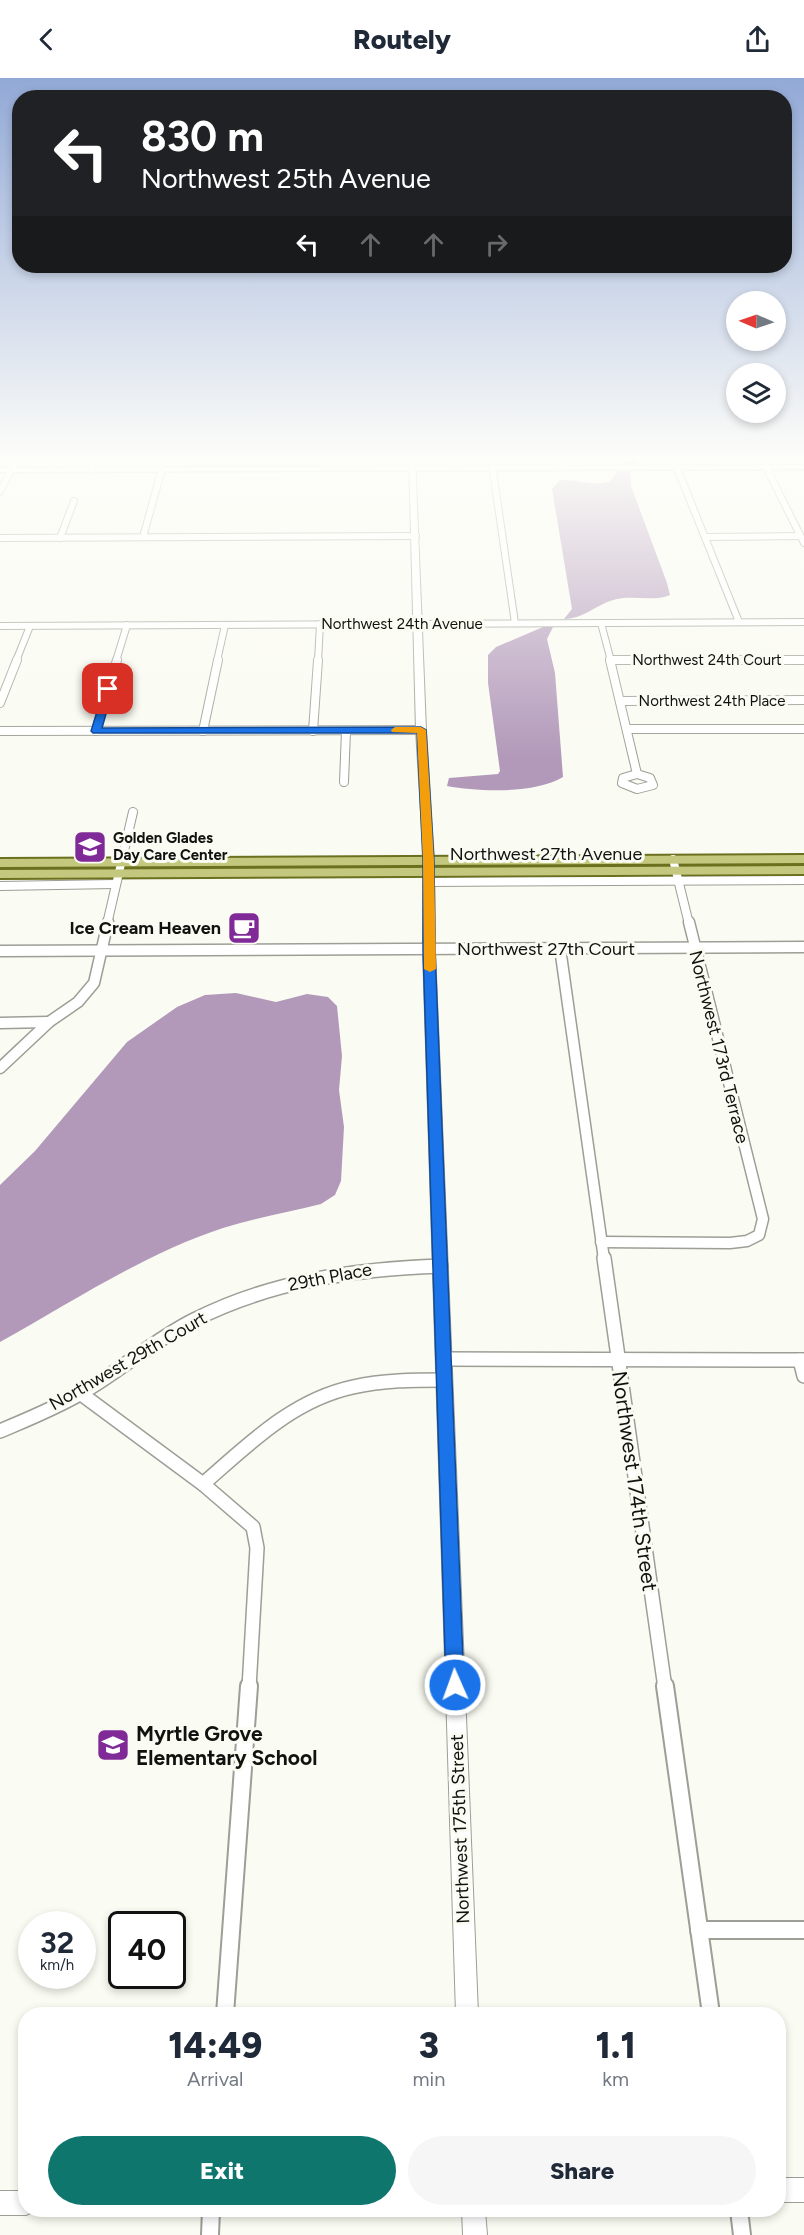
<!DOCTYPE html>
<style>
:root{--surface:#fff;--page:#f6f6f7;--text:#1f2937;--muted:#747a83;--accent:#0f766e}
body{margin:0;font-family:Figtree,sans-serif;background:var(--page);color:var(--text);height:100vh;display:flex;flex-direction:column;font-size:22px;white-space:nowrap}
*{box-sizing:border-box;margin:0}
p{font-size:20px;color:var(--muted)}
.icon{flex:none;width:33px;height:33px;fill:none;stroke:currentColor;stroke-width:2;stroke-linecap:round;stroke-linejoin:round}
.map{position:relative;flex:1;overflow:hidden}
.drawer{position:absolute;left:18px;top:1929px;width:768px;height:210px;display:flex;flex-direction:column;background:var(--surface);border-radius:24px;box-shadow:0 3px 9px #0003}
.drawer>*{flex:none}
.hud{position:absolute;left:12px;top:12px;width:780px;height:183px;border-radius:24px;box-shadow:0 3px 9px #0003;background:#202124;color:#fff;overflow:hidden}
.needle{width:39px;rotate:272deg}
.tools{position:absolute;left:726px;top:213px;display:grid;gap:12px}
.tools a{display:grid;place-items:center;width:60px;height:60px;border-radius:50%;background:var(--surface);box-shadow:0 3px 9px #0003;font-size:30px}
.speed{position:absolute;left:18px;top:1833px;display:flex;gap:12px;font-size:30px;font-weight:700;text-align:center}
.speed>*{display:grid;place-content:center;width:78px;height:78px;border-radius:50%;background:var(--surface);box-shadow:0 3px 9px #0003;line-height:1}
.speed small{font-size:15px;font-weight:400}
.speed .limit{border:3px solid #111;border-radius:9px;background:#fff;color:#111}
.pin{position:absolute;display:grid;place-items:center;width:51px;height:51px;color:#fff;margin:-26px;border-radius:12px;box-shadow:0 3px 9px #0006}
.me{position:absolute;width:66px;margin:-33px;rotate:358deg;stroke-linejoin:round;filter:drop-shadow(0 0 4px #0008)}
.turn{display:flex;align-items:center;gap:21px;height:126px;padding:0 30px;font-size:27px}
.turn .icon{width:78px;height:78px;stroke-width:2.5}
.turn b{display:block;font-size:42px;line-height:51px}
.lanes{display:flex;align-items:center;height:57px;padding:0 30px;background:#0003;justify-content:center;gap:30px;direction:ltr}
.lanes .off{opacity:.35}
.eta{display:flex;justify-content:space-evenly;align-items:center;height:102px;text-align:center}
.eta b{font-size:36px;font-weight:800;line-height:42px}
.action{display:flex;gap:12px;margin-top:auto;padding:12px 30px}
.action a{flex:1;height:69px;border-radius:36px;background:var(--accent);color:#fff;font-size:24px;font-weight:800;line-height:69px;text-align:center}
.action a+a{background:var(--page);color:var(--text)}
header{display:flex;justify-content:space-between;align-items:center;height:78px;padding:0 30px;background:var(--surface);font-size:27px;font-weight:800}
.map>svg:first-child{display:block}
.water{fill:#b299ba}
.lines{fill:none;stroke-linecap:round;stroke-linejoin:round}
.minor-far4-casing{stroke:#9d9e96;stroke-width:8}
.minor-far3-casing{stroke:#9d9e96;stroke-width:10}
.minor-far2-casing{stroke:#9d9e96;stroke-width:13}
.minor-far1-casing{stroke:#9d9e96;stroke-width:16}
.minor-casing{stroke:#9d9e96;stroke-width:20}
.tertiary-casing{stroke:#9d9e96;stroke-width:2}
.secondary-casing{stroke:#9d9e96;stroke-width:3}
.primary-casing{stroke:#6b701f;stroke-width:4}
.minor-far4{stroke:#fff;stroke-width:6}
.minor-far3{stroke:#fff;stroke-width:8}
.minor-far2{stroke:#fff;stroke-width:10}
.minor-far1{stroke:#fff;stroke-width:13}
.minor{stroke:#fff;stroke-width:16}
.tertiary{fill:#fff;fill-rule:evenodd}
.secondary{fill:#fff;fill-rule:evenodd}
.primary{fill:#c4c87e;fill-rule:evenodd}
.route{fill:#1a73e8;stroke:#114b97;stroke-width:1.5}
.slow{fill:#f59e0b}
.labels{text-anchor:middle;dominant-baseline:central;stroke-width:6;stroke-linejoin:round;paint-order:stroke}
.far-street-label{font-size:15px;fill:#11120f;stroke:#fafbf2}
.far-poi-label{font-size:15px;font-weight:bold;fill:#11120f;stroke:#fafbf2;text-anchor:start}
.street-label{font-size:18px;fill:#11120f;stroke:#fafbf2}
.poi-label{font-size:18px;font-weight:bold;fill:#11120f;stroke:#fafbf2;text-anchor:end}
.near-street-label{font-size:21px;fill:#11120f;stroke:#fafbf2}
.near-poi-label{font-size:21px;font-weight:bold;fill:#11120f;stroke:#fafbf2;text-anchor:start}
</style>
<header><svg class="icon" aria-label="back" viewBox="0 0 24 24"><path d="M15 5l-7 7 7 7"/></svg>Routely<svg class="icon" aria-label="share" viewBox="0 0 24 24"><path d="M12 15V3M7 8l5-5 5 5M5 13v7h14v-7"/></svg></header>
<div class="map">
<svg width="804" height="2157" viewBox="0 0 804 2157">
<rect width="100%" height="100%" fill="#fafbf2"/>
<g class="water">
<path d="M631,377H644L630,393L631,408L667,505L670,517C653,524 634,517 617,521C598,525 584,541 564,541L572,531L552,411L560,402C577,401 591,408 609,404Z"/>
<path d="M543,549H553L547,561L555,595L563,699C534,716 480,714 447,708L449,700L498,696L500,693L488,605V577L496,569Z"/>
<path d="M236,915L276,924L307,916L328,919L337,928L342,978L339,1012L344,1049L341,1103L335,1117L321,1126C289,1134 255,1140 223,1150C144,1176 72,1224 0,1264V1107L35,1073L127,964L177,929L205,917Z"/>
</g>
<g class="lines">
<defs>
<g id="minor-far4">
<path d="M560,377L562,389"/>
<path d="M726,377L729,385"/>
<path d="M675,385L739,544"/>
<path d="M492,386L515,545"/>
<path d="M766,389L804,465"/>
<path d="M90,392L97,377"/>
<path d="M0,413L19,377"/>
<path d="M143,459L162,391"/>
<path d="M705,459L800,458"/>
<path d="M0,460L416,458"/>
<path d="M60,460L74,423"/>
<path d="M601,545L611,583"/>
<path d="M0,548L804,544"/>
<path d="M610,582H804"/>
<path d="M16,583L30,548"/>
<path d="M116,583L127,547"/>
<path d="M217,583L225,547"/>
<path d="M318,583L320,546"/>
</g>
<g id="minor-far3">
<path d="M610,582L637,696"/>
<path d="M610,582H804"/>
<path d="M620,623L804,622"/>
<path d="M0,625L17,582"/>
<path d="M628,651H804"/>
<path d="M0,653L421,652"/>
<path d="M96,653L117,582"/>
<path d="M203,653L218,582"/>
<path d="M313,653L318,582"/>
<path d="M637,696L650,700L653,707L637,711L622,705L623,700Z"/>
<path d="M344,704L346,653"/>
<path d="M673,781L689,846"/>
<path d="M429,804L804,802"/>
<path d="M0,808L115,806"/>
<path d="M107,846L133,734"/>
</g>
<g id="minor-far2">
<path d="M560,870L604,1181"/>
<path d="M0,873L804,869"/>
<path d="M0,945L49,944"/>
<path d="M0,990L49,944L78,924L94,905L108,844"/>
<path d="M601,1164L730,1165L747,1163L759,1157L763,1141L689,844"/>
</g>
<g id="minor-far1">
<path d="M604,1180L665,1610"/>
<path d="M445,1281L804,1282"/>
<path d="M800,1282L804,1298"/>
<path d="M80,1315L203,1406L253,1449L257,1470L249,1610"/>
<path d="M0,1353C28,1341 56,1330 83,1314C121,1292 154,1262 194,1242C271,1203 355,1191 441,1188"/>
<path d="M203,1406C248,1367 292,1322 353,1309C383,1302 414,1302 445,1302"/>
</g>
<g id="minor">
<path d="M665,1608L711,1936"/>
<path d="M699,1852H804"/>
<path d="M225,1936L249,1608"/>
<path d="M739,2132L742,2157"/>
<path d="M210,2157L211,2132"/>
</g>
<g id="tertiary">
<path d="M409,377H415L426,652L434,783L435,872L478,1936H456L423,872L424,783L416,652Z"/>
<rect x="778" y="2100" width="26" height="24"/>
<path d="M0,2113H26V2132H35L34,2133L26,2137H0Z"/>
<path d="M462,2132H485L487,2157H463Z"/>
</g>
<path id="secondary" d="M804,387V391L0,394V390Z"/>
<g id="primary">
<path d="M804,777V785L0,789V781Z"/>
<path d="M804,788V796L0,800V792Z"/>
</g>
</defs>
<use href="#minor-far4" class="minor-far4-casing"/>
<use href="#minor-far3" class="minor-far3-casing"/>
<use href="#minor-far2" class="minor-far2-casing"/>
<use href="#minor-far1" class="minor-far1-casing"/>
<use href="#minor" class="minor-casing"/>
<use href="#tertiary" class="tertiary-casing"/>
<use href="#secondary" class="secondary-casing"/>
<use href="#primary" class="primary-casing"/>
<use href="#minor-far4" class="minor-far4"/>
<use href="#minor-far3" class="minor-far3"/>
<use href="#minor-far2" class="minor-far2"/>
<use href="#minor-far1" class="minor-far1"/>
<use href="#minor" class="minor"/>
<use href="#tertiary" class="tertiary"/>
<use href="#secondary" class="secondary"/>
<use href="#primary" class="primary"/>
</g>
<linearGradient id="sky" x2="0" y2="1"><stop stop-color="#92a9d6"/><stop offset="0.56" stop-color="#fdfdf9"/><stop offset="1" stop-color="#fdfdf9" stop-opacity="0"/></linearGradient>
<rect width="804" height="679" fill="url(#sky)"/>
<path class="route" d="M108,608L113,611L102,650L421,649L426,652L434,783L435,872L464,1607L462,1612L455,1615L449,1612L446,1607L423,872V783L417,655H93L91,653L104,611Z"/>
<path class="slow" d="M395,649H421L426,652L434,783L436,891L430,894L424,891L423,783L417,655L392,654L391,652Z"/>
<defs>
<symbol id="school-square" viewBox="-11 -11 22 22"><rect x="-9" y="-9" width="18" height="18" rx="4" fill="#802a98" stroke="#fafbf2"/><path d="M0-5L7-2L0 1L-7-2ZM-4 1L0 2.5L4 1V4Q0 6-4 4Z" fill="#fff"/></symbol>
<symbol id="cafe-square" viewBox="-11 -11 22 22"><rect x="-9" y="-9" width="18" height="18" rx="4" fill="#802a98" stroke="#fafbf2"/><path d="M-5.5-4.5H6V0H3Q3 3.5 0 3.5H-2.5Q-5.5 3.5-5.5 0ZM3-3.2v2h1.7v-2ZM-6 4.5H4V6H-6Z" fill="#fff"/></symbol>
</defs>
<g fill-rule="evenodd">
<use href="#school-square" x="71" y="750" width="38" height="38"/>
<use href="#cafe-square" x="225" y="831" width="38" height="38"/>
<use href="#school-square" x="94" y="1648" width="38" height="38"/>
</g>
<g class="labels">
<g class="far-street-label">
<text x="402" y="546">Northwest 24th Avenue</text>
<text x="707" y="582">Northwest 24th Court</text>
<text x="712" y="623">Northwest 24th Place</text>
</g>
<g class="far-poi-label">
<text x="113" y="760">Golden Glades<tspan x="113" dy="17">Day Care Center</tspan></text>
</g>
<g class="street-label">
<text x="546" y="776">Northwest 27th Avenue</text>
<text x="546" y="871">Northwest 27th Court</text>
<text transform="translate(719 969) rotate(76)">Northwest 173rd Terrace</text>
<text transform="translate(330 1199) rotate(-11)">29th Place</text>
<text transform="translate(128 1283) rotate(-30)">Northwest 29th Court</text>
<text transform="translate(460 1751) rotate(-92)">Northwest 175th Street</text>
</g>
<g class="poi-label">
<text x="221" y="850">Ice Cream Heaven</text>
</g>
<g class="near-street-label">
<text transform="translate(635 1403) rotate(82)">Northwest 174th Street</text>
</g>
<g class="near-poi-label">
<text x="136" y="1655">Myrtle Grove<tspan x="136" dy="24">Elementary School</tspan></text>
</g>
</g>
</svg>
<div class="tools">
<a><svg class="needle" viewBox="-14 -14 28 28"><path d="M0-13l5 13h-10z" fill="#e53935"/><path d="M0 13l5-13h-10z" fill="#747a83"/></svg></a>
<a><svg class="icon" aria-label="layers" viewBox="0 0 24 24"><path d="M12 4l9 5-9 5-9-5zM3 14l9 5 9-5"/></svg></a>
</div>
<div class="speed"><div>32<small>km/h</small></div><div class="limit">40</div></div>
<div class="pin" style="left:108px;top:611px;background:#d93025"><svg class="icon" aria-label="arrive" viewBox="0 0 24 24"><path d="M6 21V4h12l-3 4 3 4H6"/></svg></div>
<svg class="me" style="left:455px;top:1607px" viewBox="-20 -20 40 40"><circle r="17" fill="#1a73e8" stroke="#fff" stroke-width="3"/><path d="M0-11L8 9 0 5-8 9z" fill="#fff"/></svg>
<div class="hud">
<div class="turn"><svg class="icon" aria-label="left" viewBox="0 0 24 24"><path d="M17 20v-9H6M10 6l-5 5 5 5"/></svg><div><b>830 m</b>Northwest 25th Avenue</div></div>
<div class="lanes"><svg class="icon" aria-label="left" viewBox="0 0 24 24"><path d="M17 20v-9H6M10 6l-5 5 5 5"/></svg><svg class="icon off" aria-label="ahead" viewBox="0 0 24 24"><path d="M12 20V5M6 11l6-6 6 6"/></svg><svg class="icon off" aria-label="ahead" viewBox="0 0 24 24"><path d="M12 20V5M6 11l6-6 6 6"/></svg><svg class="icon off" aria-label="right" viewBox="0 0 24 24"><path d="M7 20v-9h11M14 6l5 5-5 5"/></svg></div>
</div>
<section class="drawer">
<div class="eta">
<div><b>14:49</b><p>Arrival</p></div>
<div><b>3</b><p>min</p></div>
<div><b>1.1</b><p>km</p></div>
</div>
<div class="action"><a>Exit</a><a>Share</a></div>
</section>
</div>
